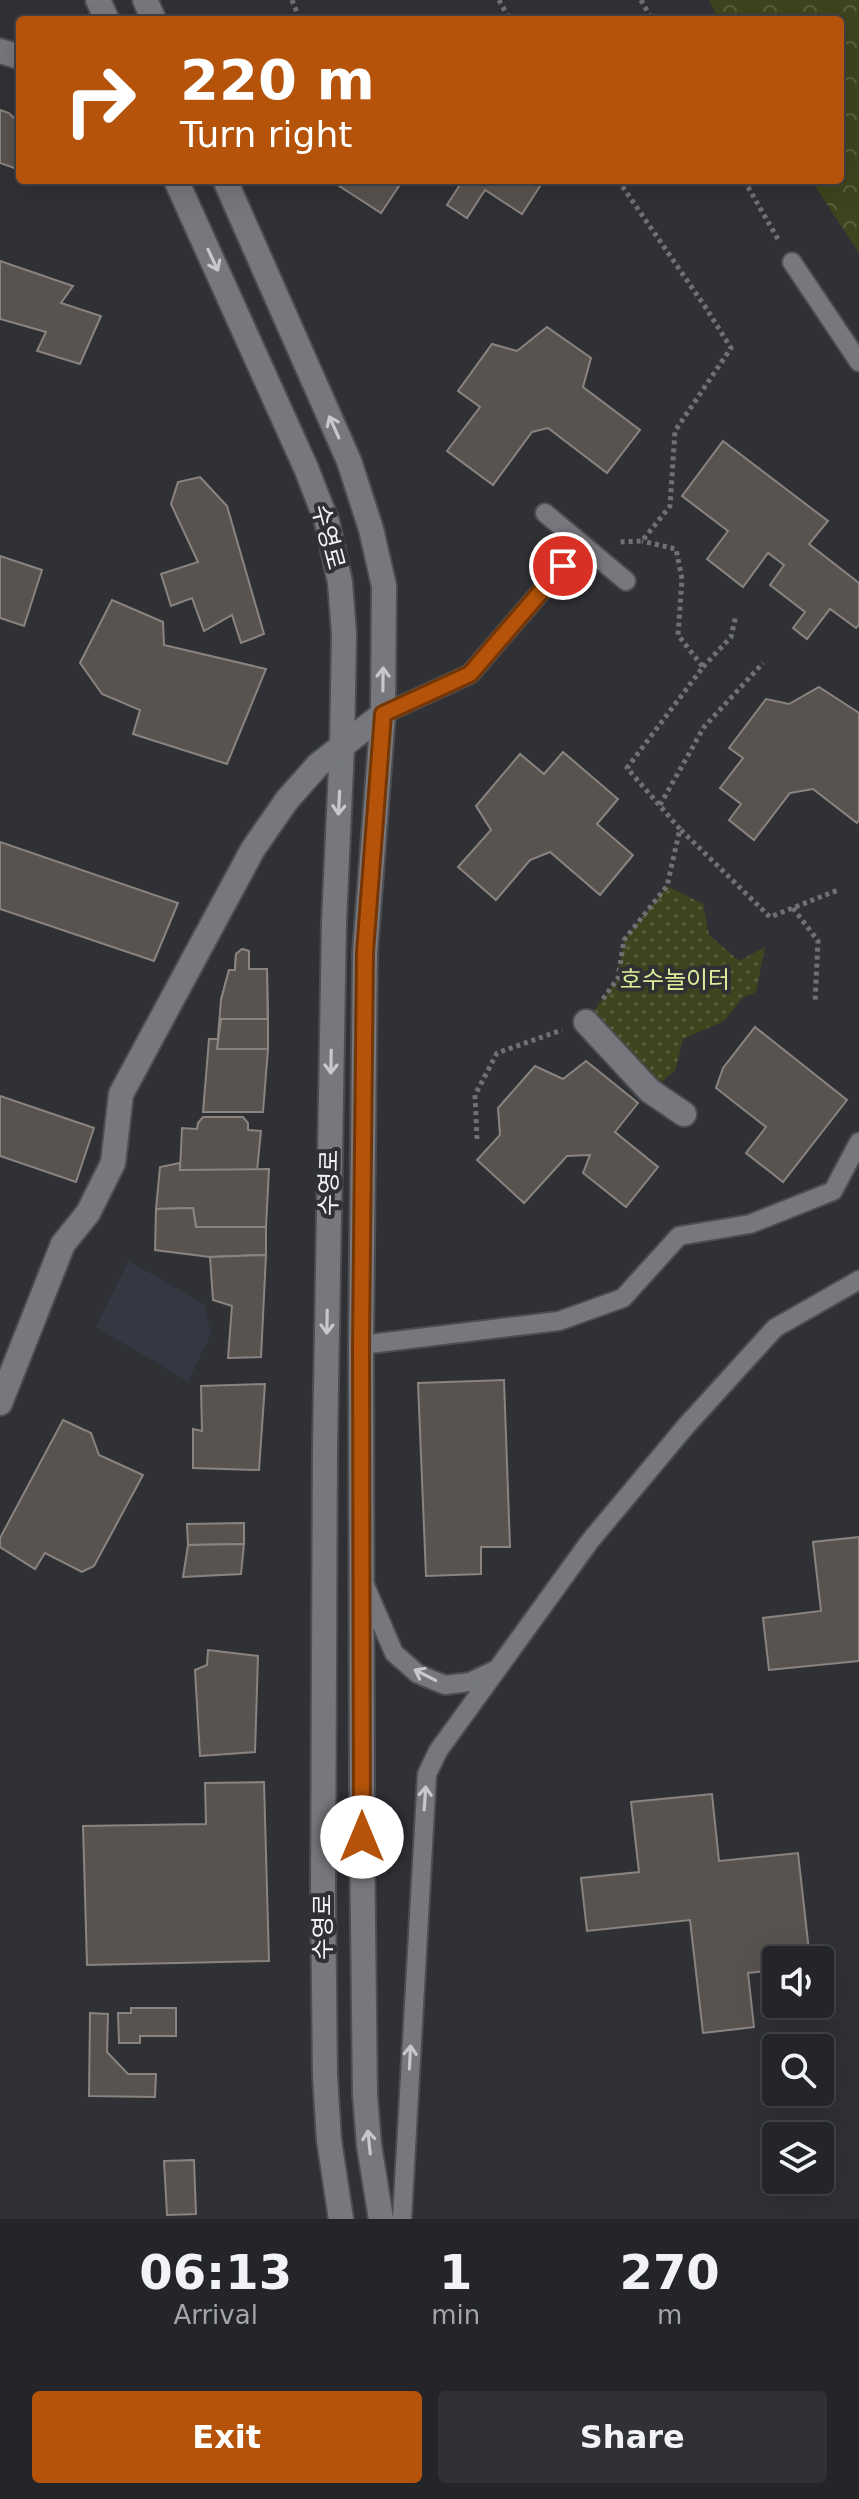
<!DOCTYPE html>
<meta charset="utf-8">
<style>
:root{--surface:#232528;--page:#2f3134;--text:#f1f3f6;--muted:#a3a5a8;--line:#404245;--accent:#b45309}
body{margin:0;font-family:"DejaVu Sans","Noto Sans KR",sans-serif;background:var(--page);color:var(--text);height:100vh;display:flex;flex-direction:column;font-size:30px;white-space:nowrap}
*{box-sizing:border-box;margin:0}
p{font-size:26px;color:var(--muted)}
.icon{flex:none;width:44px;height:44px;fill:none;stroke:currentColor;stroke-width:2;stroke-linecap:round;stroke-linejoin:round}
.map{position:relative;height:2219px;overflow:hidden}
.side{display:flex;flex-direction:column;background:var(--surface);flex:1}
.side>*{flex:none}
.guide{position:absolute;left:16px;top:16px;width:828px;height:168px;border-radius:8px;box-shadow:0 8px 32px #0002,0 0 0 2px var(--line);background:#b45309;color:#fff;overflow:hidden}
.fabs{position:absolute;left:762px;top:1946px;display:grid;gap:16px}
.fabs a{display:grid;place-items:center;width:72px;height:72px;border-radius:8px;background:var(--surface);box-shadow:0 8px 32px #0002,0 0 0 2px var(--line);font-size:40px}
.pin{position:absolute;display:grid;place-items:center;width:68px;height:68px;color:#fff;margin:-34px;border:4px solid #fff;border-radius:50%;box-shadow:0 2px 8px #0007}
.me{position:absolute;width:88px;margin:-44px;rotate:0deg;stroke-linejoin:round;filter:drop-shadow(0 0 6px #0008)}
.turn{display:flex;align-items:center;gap:28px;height:168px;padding:0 32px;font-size:36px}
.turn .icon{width:104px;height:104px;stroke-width:2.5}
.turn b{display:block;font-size:56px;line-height:68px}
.eta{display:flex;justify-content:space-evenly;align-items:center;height:136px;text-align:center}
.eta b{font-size:48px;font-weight:600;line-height:56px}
.primary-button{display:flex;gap:16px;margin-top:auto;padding:16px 32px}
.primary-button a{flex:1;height:92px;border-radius:8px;background:var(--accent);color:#fff;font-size:32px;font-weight:600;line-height:92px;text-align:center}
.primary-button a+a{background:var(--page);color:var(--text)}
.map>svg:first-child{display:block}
.built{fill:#333842}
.grass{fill:url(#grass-dots)}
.forest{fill:url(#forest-crowns)}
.building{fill:#595350;stroke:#8a8481;stroke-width:2}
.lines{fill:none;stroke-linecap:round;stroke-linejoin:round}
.lane-casing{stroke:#4c4d51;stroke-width:22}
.street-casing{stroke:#4c4d51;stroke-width:28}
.secondary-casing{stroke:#4c4d51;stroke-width:28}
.path{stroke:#707175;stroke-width:5;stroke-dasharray:4 4;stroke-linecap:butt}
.lane{stroke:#76787d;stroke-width:18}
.street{stroke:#76787d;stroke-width:24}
.secondary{stroke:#76787d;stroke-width:24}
.oneway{stroke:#c7c8cc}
.route-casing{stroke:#753606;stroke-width:20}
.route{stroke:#b45309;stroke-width:14}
.labels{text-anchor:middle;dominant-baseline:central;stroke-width:8;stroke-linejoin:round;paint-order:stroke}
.street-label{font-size:24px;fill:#f2f3f6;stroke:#2f3135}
.park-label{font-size:24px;fill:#dbeb97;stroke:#2f3135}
</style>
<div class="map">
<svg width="859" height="2219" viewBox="0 0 859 2219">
<defs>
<pattern id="grass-dots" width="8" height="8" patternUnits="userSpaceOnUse" patternTransform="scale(2)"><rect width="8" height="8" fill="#3e441e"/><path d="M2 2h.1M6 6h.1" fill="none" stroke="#5a5f3f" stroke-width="1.8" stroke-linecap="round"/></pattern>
<pattern id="forest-crowns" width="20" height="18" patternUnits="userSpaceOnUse" patternTransform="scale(2)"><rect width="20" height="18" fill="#3e441e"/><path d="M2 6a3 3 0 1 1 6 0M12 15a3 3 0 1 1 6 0" fill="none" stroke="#5a5f3f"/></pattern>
</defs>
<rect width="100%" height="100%" fill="#2f3135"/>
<path class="built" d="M129,1261L204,1304L211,1334L188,1381L96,1327Z"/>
<path class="grass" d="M667,886L703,904L709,935L739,961L765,947L756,992L742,998L724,1021L683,1039L675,1071L650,1091L586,1022L618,978L624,940Z"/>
<path class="forest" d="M709,0H859V253L811,180H840V20H719Z"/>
<g class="building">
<path d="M0,110L9,113L20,124V170L0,163Z"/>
<path d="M330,180H403L381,213Z"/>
<path d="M463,180H544L522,214L485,190L467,218L447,205Z"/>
<path d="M0,261L73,286L61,303L101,316L80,364L37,351L46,332L0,319Z"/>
<path d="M547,327L591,358L583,387L640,430L607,473L548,428L532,432L493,485L447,451L480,407L458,391L492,344L517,351Z"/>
<path d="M723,441L828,521L809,544L859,583V625L856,628L830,609L807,639L793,628L805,612L770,585L784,565L768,553L743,587L707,559L728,531L682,496Z"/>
<path d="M200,477L227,506L264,634L241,643L232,615L204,631L192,598L171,606L161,574L198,562L171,504L178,482Z"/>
<path d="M0,556L42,570L24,626L0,618Z"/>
<path d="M112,600L163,622L164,645L266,669L227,764L133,734L140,710L102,694L80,663Z"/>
<path d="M819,687L859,713V820L857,823L813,789L790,793L754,840L729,820L741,804L720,788L743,758L729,748L766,699L789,704Z"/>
<path d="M563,752L618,799L597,824L633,855L600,895L550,852L530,860L496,900L458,867L491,830L476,806L520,754L544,774Z"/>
<path d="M0,842L178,903L154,961L0,909Z"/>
<path d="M242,949L249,951V969H267L268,1019H221V1000L229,970H235L236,954Z"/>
<path d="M242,949L249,951V969H267L268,1049H217L221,1000L229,970H235L236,954Z"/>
<path d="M221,1019H268V1049H217Z"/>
<path d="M755,1027L847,1100L783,1182L746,1153L766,1127L716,1088L723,1068Z"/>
<path d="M209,1039H218L217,1049H268L263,1112H203Z"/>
<path d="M586,1061L638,1103L615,1132L658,1167L626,1207L583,1173L590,1155L567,1156L524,1203L477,1160L500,1135L498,1108L535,1066L563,1079Z"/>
<path d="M0,1096L94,1128L76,1182L0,1156Z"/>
<path d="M203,1117H243L248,1123V1130L261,1131L257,1171L180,1170L182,1128L197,1129L198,1123Z"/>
<path d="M180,1163V1170L269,1169L266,1227H196L193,1208L156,1209L160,1167Z"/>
<path d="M193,1208L196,1227H266V1255L210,1257L155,1250L156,1209Z"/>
<path d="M266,1255L261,1357L228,1358L232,1306L213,1300L210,1257Z"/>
<path d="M504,1380L510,1547H481V1574L426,1576L418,1383Z"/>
<path d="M265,1384L259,1470L193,1468V1429L202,1431L201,1386Z"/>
<path d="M63,1420L91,1433L99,1455L143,1475L94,1566L82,1572L45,1553L35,1569L0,1547V1538Z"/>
<path d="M244,1523V1544L188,1545L187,1524Z"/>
<path d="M859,1537V1661L769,1670L763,1618L821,1611L813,1542Z"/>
<path d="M244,1544L241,1574L183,1577L188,1545Z"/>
<path d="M208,1650L258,1656L255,1752L200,1756L195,1670L207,1665Z"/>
<path d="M264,1782L269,1961L87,1965L83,1826L206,1824L205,1783Z"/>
<path d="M712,1794L719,1861L798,1853L810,1960H776V1970L748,1973L754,2027L703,2033L690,1920L587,1931L581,1878L639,1872L631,1802Z"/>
<path d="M131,2008H176V2036H140V2043H119L118,2013H131Z"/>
<path d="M90,2013L108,2014L107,2052L128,2074H156L155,2097L89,2096Z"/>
<path d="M194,2160L196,2214L167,2215L164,2161Z"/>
</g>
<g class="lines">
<defs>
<g id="lane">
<path d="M792,262L859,362"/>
<path d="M545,513L626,581"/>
<path d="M383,714L470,674L582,544"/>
<path d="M361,1345L559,1321L623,1298L679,1236L750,1224L833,1191L859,1142"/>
<path d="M364,1583L394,1653L418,1674L445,1685L470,1682L495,1670"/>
<path d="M402,2219L427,1774L438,1751L590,1541L686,1426L775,1328L859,1280"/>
</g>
<path id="street" d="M586,1022L650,1091L684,1114"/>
<g id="secondary">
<path d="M98,0L107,20"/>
<path d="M145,0L154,20"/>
<path d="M0,51L20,57"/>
<path d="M176,180L306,468L327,522L340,582L344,634L342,746L334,922L325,1446L323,1890L325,2076L329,2140L341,2219"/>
<path d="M225,180L349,461L371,529L384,586L383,714L365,952L361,1345L362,1837L365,2095L369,2145L381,2219"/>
<path d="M0,1403L63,1244L88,1213L113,1163L121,1094L253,849L287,800L318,765L383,714"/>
</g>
</defs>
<use href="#lane" class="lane-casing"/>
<use href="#street" class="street-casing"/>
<use href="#secondary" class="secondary-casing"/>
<g class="path">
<path d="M292,0L300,20"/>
<path d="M499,0L510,20"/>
<path d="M641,0L652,20"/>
<path d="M618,180L706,308L731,348L675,431L670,506L642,541L619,542"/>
<path d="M744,180L779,241"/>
<path d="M703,667L731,637L736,615"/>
<path d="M660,805L704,727L763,663"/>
<path d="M681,830L770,917L838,890"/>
<path d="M793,908L818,941L815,1002"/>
<path d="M603,999L618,978L624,940L667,886L680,829L627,768L703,667L678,635L682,579L676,549L642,541"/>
<path d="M477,1139L475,1095L497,1053L562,1030"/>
</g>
<use href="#lane" class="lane"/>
<use href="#street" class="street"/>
<use href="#secondary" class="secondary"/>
</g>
<defs><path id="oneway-shaft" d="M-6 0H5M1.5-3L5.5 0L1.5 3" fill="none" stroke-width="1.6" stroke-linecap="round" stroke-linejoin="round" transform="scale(2)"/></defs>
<g class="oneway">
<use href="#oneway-shaft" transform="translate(213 260) rotate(65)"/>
<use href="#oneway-shaft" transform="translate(334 427) rotate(-114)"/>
<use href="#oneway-shaft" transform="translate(383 679) rotate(-89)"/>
<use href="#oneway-shaft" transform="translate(339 803) rotate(93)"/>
<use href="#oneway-shaft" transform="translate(331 1062) rotate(91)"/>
<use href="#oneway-shaft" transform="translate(327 1322) rotate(91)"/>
<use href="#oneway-shaft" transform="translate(425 1675) rotate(-153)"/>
<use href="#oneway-shaft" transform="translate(425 1798) rotate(-86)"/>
<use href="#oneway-shaft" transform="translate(410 2057) rotate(-87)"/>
<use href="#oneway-shaft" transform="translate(369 2142) rotate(-96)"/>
</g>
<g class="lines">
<defs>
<path id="route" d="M362,1837L361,1345L365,952L383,714L470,674L563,566"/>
</defs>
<use href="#route" class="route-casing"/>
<use href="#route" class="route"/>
</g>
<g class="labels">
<g class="street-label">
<text transform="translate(328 537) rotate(75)">수영로</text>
<text transform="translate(329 1183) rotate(-89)">수영로</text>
<text transform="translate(323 1927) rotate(-90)">수영로</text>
</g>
<g class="park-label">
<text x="675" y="980">호수놀이터</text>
</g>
</g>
</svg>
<div class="fabs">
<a><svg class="icon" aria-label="sound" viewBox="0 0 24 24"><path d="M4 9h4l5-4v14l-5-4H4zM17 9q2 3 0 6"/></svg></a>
<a><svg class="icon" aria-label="search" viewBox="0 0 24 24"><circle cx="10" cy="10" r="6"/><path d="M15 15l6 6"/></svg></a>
<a><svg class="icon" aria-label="layers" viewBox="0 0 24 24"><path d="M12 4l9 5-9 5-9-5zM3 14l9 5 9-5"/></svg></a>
</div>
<div class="pin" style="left:563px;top:566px;background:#d93025"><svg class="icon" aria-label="arrive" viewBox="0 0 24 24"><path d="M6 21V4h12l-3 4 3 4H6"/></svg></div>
<svg class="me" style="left:362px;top:1837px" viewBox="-20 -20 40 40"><circle r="19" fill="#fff"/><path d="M0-13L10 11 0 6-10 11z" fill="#b45309"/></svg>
<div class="guide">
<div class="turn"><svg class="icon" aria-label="right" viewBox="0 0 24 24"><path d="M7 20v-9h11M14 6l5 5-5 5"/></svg><div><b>220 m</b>Turn right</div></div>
</div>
</div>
<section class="side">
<div class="eta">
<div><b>06:13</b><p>Arrival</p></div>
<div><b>1</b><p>min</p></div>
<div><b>270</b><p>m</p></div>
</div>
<div class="primary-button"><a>Exit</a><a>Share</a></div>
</section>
